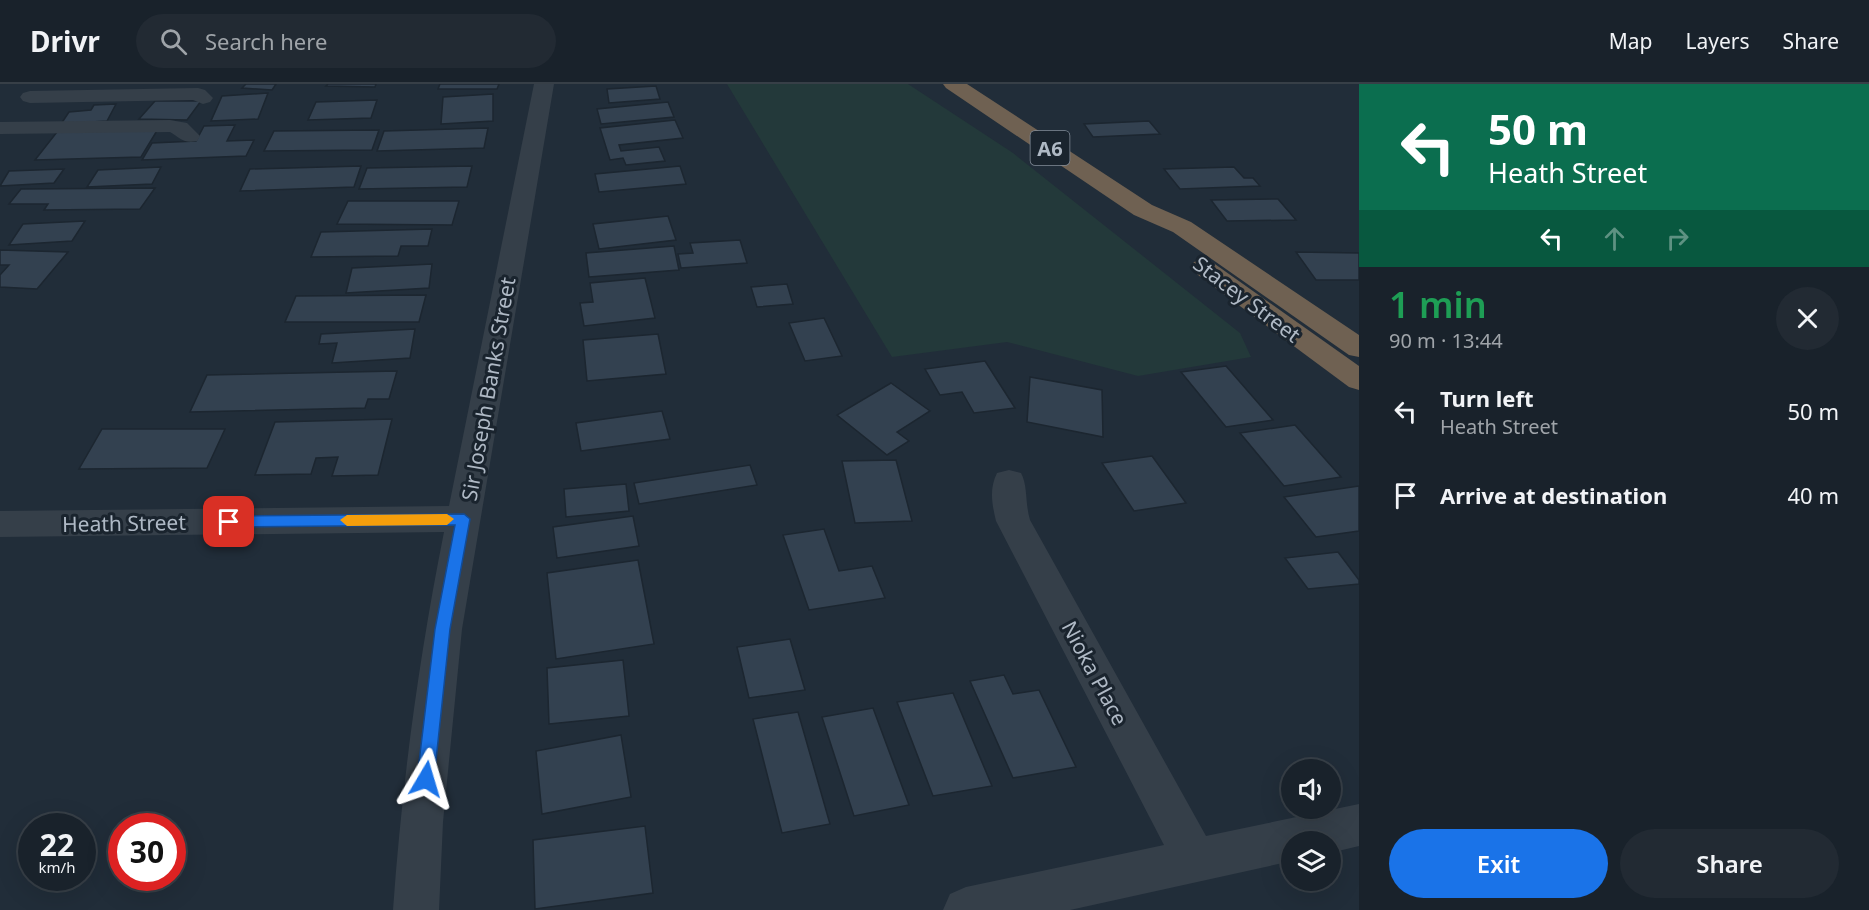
<!DOCTYPE html>
<meta charset="utf-8">
<style>
:root{--surface:#19222b;--page:#222a33;--text:#f1f3f6;--muted:#9fa4a9;--line:#373f47;--accent:#1a73e8}
body{margin:0;font-family:"Noto Sans",sans-serif;background:var(--page);color:var(--text);height:100vh;display:flex;flex-direction:column;font-size:22px;white-space:nowrap}
*{box-sizing:border-box;margin:0}
p{font-size:20px;color:var(--muted)}
.icon{flex:none;width:33px;height:33px;fill:none;stroke:currentColor;stroke-width:2;stroke-linecap:round;stroke-linejoin:round}
.map{position:relative;flex:1;overflow:hidden}
.details{display:flex;flex-direction:column;background:var(--surface);width:510px}
.details>*{flex:none}
.top-card{background:#0b6e4f;color:#fff;overflow:hidden}
.controls{position:absolute;left:1281px;top:675px;display:grid;gap:12px}
.controls a{display:grid;place-items:center;width:60px;height:60px;border-radius:50%;background:var(--surface);box-shadow:0 6px 24px #0002,0 0 0 2px var(--line);font-size:30px}
.speed{position:absolute;left:18px;top:729px;display:flex;gap:12px;font-size:30px;font-weight:700;text-align:center}
.speed>*{display:grid;place-content:center;width:78px;height:78px;border-radius:50%;background:var(--surface);box-shadow:0 6px 24px #0002,0 0 0 2px var(--line);line-height:1}
.speed small{font-size:15px;font-weight:400}
.speed .limit{border:9px solid #d22;background:#fff;color:#111}
.pin{position:absolute;display:grid;place-items:center;width:51px;height:51px;color:#fff;margin:-26px;border-radius:12px;box-shadow:0 3px 9px #0006}
.me{position:absolute;width:66px;margin:-33px;rotate:7deg;stroke-linejoin:round;filter:drop-shadow(0 0 4px #0008)}
.turn{display:flex;align-items:center;gap:21px;height:126px;padding:0 30px;font-size:27px}
.turn .icon{width:78px;height:78px;stroke-width:2.5}
.turn b{display:block;font-size:42px;line-height:51px}
.lanes{display:flex;align-items:center;height:57px;padding:0 30px;background:#0003;justify-content:center;gap:30px;direction:ltr}
.lanes .off{opacity:.35}
.round{display:grid;place-items:center;flex:none;width:63px;height:63px;border-radius:32px;background:var(--page)}
.head{display:flex;align-items:center;justify-content:space-between;height:102px;padding:0 30px}
h1{font-size:36px;font-weight:600;line-height:45px;color:#1e9e55}
.action{display:flex;gap:12px;margin-top:auto;padding:12px 30px}
.action a{flex:1;height:69px;border-radius:36px;background:var(--accent);color:#fff;font-size:24px;font-weight:600;line-height:69px;text-align:center}
.action a+a{background:var(--page);color:var(--text)}
ul{padding:0;list-style:none}
li{display:flex;align-items:center;gap:18px;height:84px;padding:0 30px}
li div{flex:1}
li b{display:block;font-size:22px}
li em{font-style:normal}
header{display:flex;align-items:center;gap:36px;box-sizing:border-box;height:84px;padding:0 30px;background:var(--surface);border-bottom:2px solid var(--line)}
header strong{font-size:28px}
nav{display:flex;gap:33px;margin-inline-start:auto;font-size:21px}
.search{width:420px;height:54px;background:var(--page);display:flex;align-items:center;gap:15px;box-sizing:border-box;padding:0 21px;border-radius:33px;color:var(--muted);font-size:22px}
main{display:flex;flex:1;min-height:0}
.map>svg:first-child{display:block}
.green{fill:#23393a}
.building{fill:#334150;stroke:#1c2630;stroke-width:1.5}
.lines{fill:none;stroke-linecap:round;stroke-linejoin:round}
.minor{fill:#353f49;fill-rule:evenodd}
.highway{fill:#6f6152;fill-rule:evenodd}
.route{fill:#1a73e8;stroke:#114b97;stroke-width:1.5}
.slow{fill:#f59e0b}
.labels{text-anchor:middle;dominant-baseline:central;stroke-width:6;stroke-linejoin:round;paint-order:stroke}
.shield{fill:#1a242e;stroke:#828c98;stroke-width:1.5}
.shield-label{font-size:20px;font-weight:bold;fill:#afb9c5}
.street-label{font-size:21px;fill:#afb9c5;stroke:#1a242e}
</style>
<header>
<strong>Drivr</strong>
<div class="search"><svg class="icon" aria-label="search" viewBox="0 0 24 24"><circle cx="10" cy="10" r="6"/><path d="M15 15l6 6"/></svg>Search here</div>
<nav><a>Map</a><a>Layers</a><a>Share</a></nav>
</header>
<main>
<div class="map">
<svg width="1359" height="826" viewBox="0 0 1359 826">
<rect width="100%" height="100%" fill="#212d39"/>
<path class="green" d="M727,0H908L1013,69L1240,249L1251,273L1138,292L1007,258L892,273Z"/>
<g class="building">
<path d="M246,0H276L272,6L242,4Z"/>
<path d="M328,0H376L375,3L326,2Z"/>
<path d="M440,0H499L497,5H438Z"/>
<path d="M656,2L660,15L609,19L607,5Z"/>
<path d="M268,9L258,35L211,37L222,12Z"/>
<path d="M493,10V37L441,40L443,13Z"/>
<path d="M377,16L371,34L308,36L316,18Z"/>
<path d="M155,17H201L187,36L139,35Z"/>
<path d="M668,18L674,33L601,40L597,25Z"/>
<path d="M116,20L107,37L61,40L69,28L91,26L94,21Z"/>
<path d="M675,36L683,54L619,61L621,67L659,63L665,77L626,81L623,74L610,76L600,44Z"/>
<path d="M1149,37L1160,50L1093,53L1084,40Z"/>
<path d="M235,41L227,57L254,56L246,72L142,76L152,59L196,57L204,42Z"/>
<path d="M488,44L484,64L377,67L384,47Z"/>
<path d="M158,45L141,73L35,76L57,48Z"/>
<path d="M379,46L372,66L264,67L274,47Z"/>
<path d="M361,82L354,103L240,107L250,85Z"/>
<path d="M472,82L467,103L359,105L367,84Z"/>
<path d="M680,82L686,100L599,108L595,90Z"/>
<path d="M161,83L152,100L87,103L98,86Z"/>
<path d="M1234,83L1244,94H1253L1260,102L1180,105L1164,85Z"/>
<path d="M64,85L54,99L0,102L9,87Z"/>
<path d="M155,104L140,125L44,126L48,120H9L21,105Z"/>
<path d="M1278,115L1296,136L1227,137L1211,116Z"/>
<path d="M348,117H459L452,141L337,140Z"/>
<path d="M668,132L676,156L599,165L593,140Z"/>
<path d="M85,137L72,157L9,161L23,140Z"/>
<path d="M432,145L428,162H401L398,172L311,173L321,148Z"/>
<path d="M740,156L747,179L681,184L678,170L693,169L690,159Z"/>
<path d="M674,162L679,186L589,193L586,169Z"/>
<path d="M0,166L68,168L37,205L0,203V191L9,181H0Z"/>
<path d="M1296,168L1359,169V196H1316Z"/>
<path d="M432,180L429,204L346,209L352,184Z"/>
<path d="M645,194L655,234L584,242L580,219L593,218L590,199Z"/>
<path d="M787,200L793,220L757,223L751,203Z"/>
<path d="M426,211L419,238H285L296,212Z"/>
<path d="M824,234L842,272L805,277L789,239Z"/>
<path d="M415,245L410,274L332,279L337,259L319,260L321,250Z"/>
<path d="M658,250L666,290L587,297L583,256Z"/>
<path d="M985,277L1015,324L974,329L962,308L940,311L925,285Z"/>
<path d="M1226,282L1273,336L1226,343L1181,288Z"/>
<path d="M397,287L389,315H368L365,324L190,328L207,291Z"/>
<path d="M1030,293L1102,306L1103,353L1027,338Z"/>
<path d="M891,299L930,327L897,348L909,357L887,371L837,331Z"/>
<path d="M662,327L670,355L581,367L576,339Z"/>
<path d="M392,335L378,391L332,392L338,373L316,374L311,390L255,391L275,338Z"/>
<path d="M1295,341L1341,393L1284,402L1240,349Z"/>
<path d="M102,345H225L207,384L79,385Z"/>
<path d="M1152,372L1186,419L1134,427L1102,379Z"/>
<path d="M896,376L912,437L855,439L842,377Z"/>
<path d="M750,381L757,401L639,420L634,399Z"/>
<path d="M626,400L629,427L566,433L564,405Z"/>
<path d="M1359,402V447L1316,453L1284,413Z"/>
<path d="M633,432L639,462L557,474L553,443Z"/>
<path d="M824,445L839,487L872,482L885,514L809,526L783,451Z"/>
<path d="M1338,468L1359,496V500L1308,505L1285,474Z"/>
<path d="M638,476L654,560L556,575L547,489Z"/>
<path d="M790,555L805,606L749,614L737,563Z"/>
<path d="M623,576L629,632L549,640L547,584Z"/>
<path d="M1004,591L1013,610L1039,606L1076,683L1013,694L970,597Z"/>
<path d="M953,609L992,702L933,712L897,618Z"/>
<path d="M873,624L909,721L854,732L822,633Z"/>
<path d="M798,628L830,740L782,749L753,635Z"/>
<path d="M621,651L631,713L542,730L536,667Z"/>
<path d="M645,742L653,809L535,825L533,756Z"/>
</g>
<g class="lines">
<g class="minor">
<path d="M534,0H554L462,545L443,738L439,826H393C402,699 419,573 444,448L0,453V427L449,422Z"/>
<path d="M198,4L205,6L213,14L210,18L203,20L193,16L30,19L23,17L20,13L23,9L30,7Z"/>
<path d="M170,36L187,39L200,52L197,57C184,60 180,54 170,48L0,50V38Z"/>
<path d="M1009,386L1021,389C1028,402 1025,420 1030,436L1206,752L1359,720V762L1330,769V758H1292V777L1070,826H943L950,810L966,803L1164,761L996,437C992,420 989,405 997,389Z"/>
</g>
<g class="highway">
<path d="M943,0H967L1152,121L1191,138L1359,251V273L1349,271L1173,148L1134,131L946,4Z"/>
<path d="M1203,175L1212,178L1359,282V306L1349,303L1194,188L1190,183L1194,178Z"/>
</g>
</g>
<path class="route" d="M464,430L470,435L450,545L434,695L432,701L426,704L419,701L417,695L435,545L455,441L229,443L222,438L229,432Z"/>
<path class="slow" d="M447,430L454,435L447,441L347,442L340,436L347,431Z"/>
<g class="labels">
<rect class="shield" x="1030.5" y="47" width="39" height="34" rx="4.5"/>
<g class="shield-label">
<text x="1050" y="64">A6</text>
</g>
<g class="street-label">
<text transform="translate(1247 215) rotate(37)">Stacey Street</text>
<text transform="translate(488 305) rotate(-80)">Sir Joseph Banks Street</text>
<text transform="translate(124 439) rotate(-1)">Heath Street</text>
<text transform="translate(1095 589) rotate(62)">Nioka Place</text>
</g>
</g>
</svg>
<div class="controls">
<a><svg class="icon" aria-label="sound" viewBox="0 0 24 24"><path d="M4 9h4l5-4v14l-5-4H4zM17 9q2 3 0 6"/></svg></a>
<a><svg class="icon" aria-label="layers" viewBox="0 0 24 24"><path d="M12 4l9 5-9 5-9-5zM3 14l9 5 9-5"/></svg></a>
</div>
<div class="speed"><div>22<small>km/h</small></div><div class="limit">30</div></div>
<div class="pin" style="left:229px;top:438px;background:#d93025"><svg class="icon" aria-label="arrive" viewBox="0 0 24 24"><path d="M6 21V4h12l-3 4 3 4H6"/></svg></div>
<svg class="me" style="left:426px;top:695px" viewBox="-20 -20 40 40"><path d="M0-17L14 15 0 8-14 15z" fill="#1a73e8" stroke="#fff" stroke-width="4"/></svg>
</div>
<section class="details">
<div class="top-card">
<div class="turn"><svg class="icon" aria-label="left" viewBox="0 0 24 24"><path d="M17 20v-9H6M10 6l-5 5 5 5"/></svg><div><b>50 m</b>Heath Street</div></div>
<div class="lanes"><svg class="icon" aria-label="left" viewBox="0 0 24 24"><path d="M17 20v-9H6M10 6l-5 5 5 5"/></svg><svg class="icon off" aria-label="ahead" viewBox="0 0 24 24"><path d="M12 20V5M6 11l6-6 6 6"/></svg><svg class="icon off" aria-label="right" viewBox="0 0 24 24"><path d="M7 20v-9h11M14 6l5 5-5 5"/></svg></div>
</div>
<div class="head"><div><h1>1 min</h1><p>90 m · 13:44</p></div><a class="round"><svg class="icon" aria-label="close" viewBox="0 0 24 24"><path d="M6 6l12 12M18 6L6 18"/></svg></a></div>
<ul>
<li><svg class="icon" aria-label="left" viewBox="0 0 24 24"><path d="M17 20v-9H6M10 6l-5 5 5 5"/></svg><div><b>Turn left</b><p>Heath Street</p></div><em>50 m</em></li>
<li><svg class="icon" aria-label="arrive" viewBox="0 0 24 24"><path d="M6 21V4h12l-3 4 3 4H6"/></svg><div><b>Arrive at destination</b></div><em>40 m</em></li>
</ul>
<div class="action"><a>Exit</a><a>Share</a></div>
</section>
</main>
